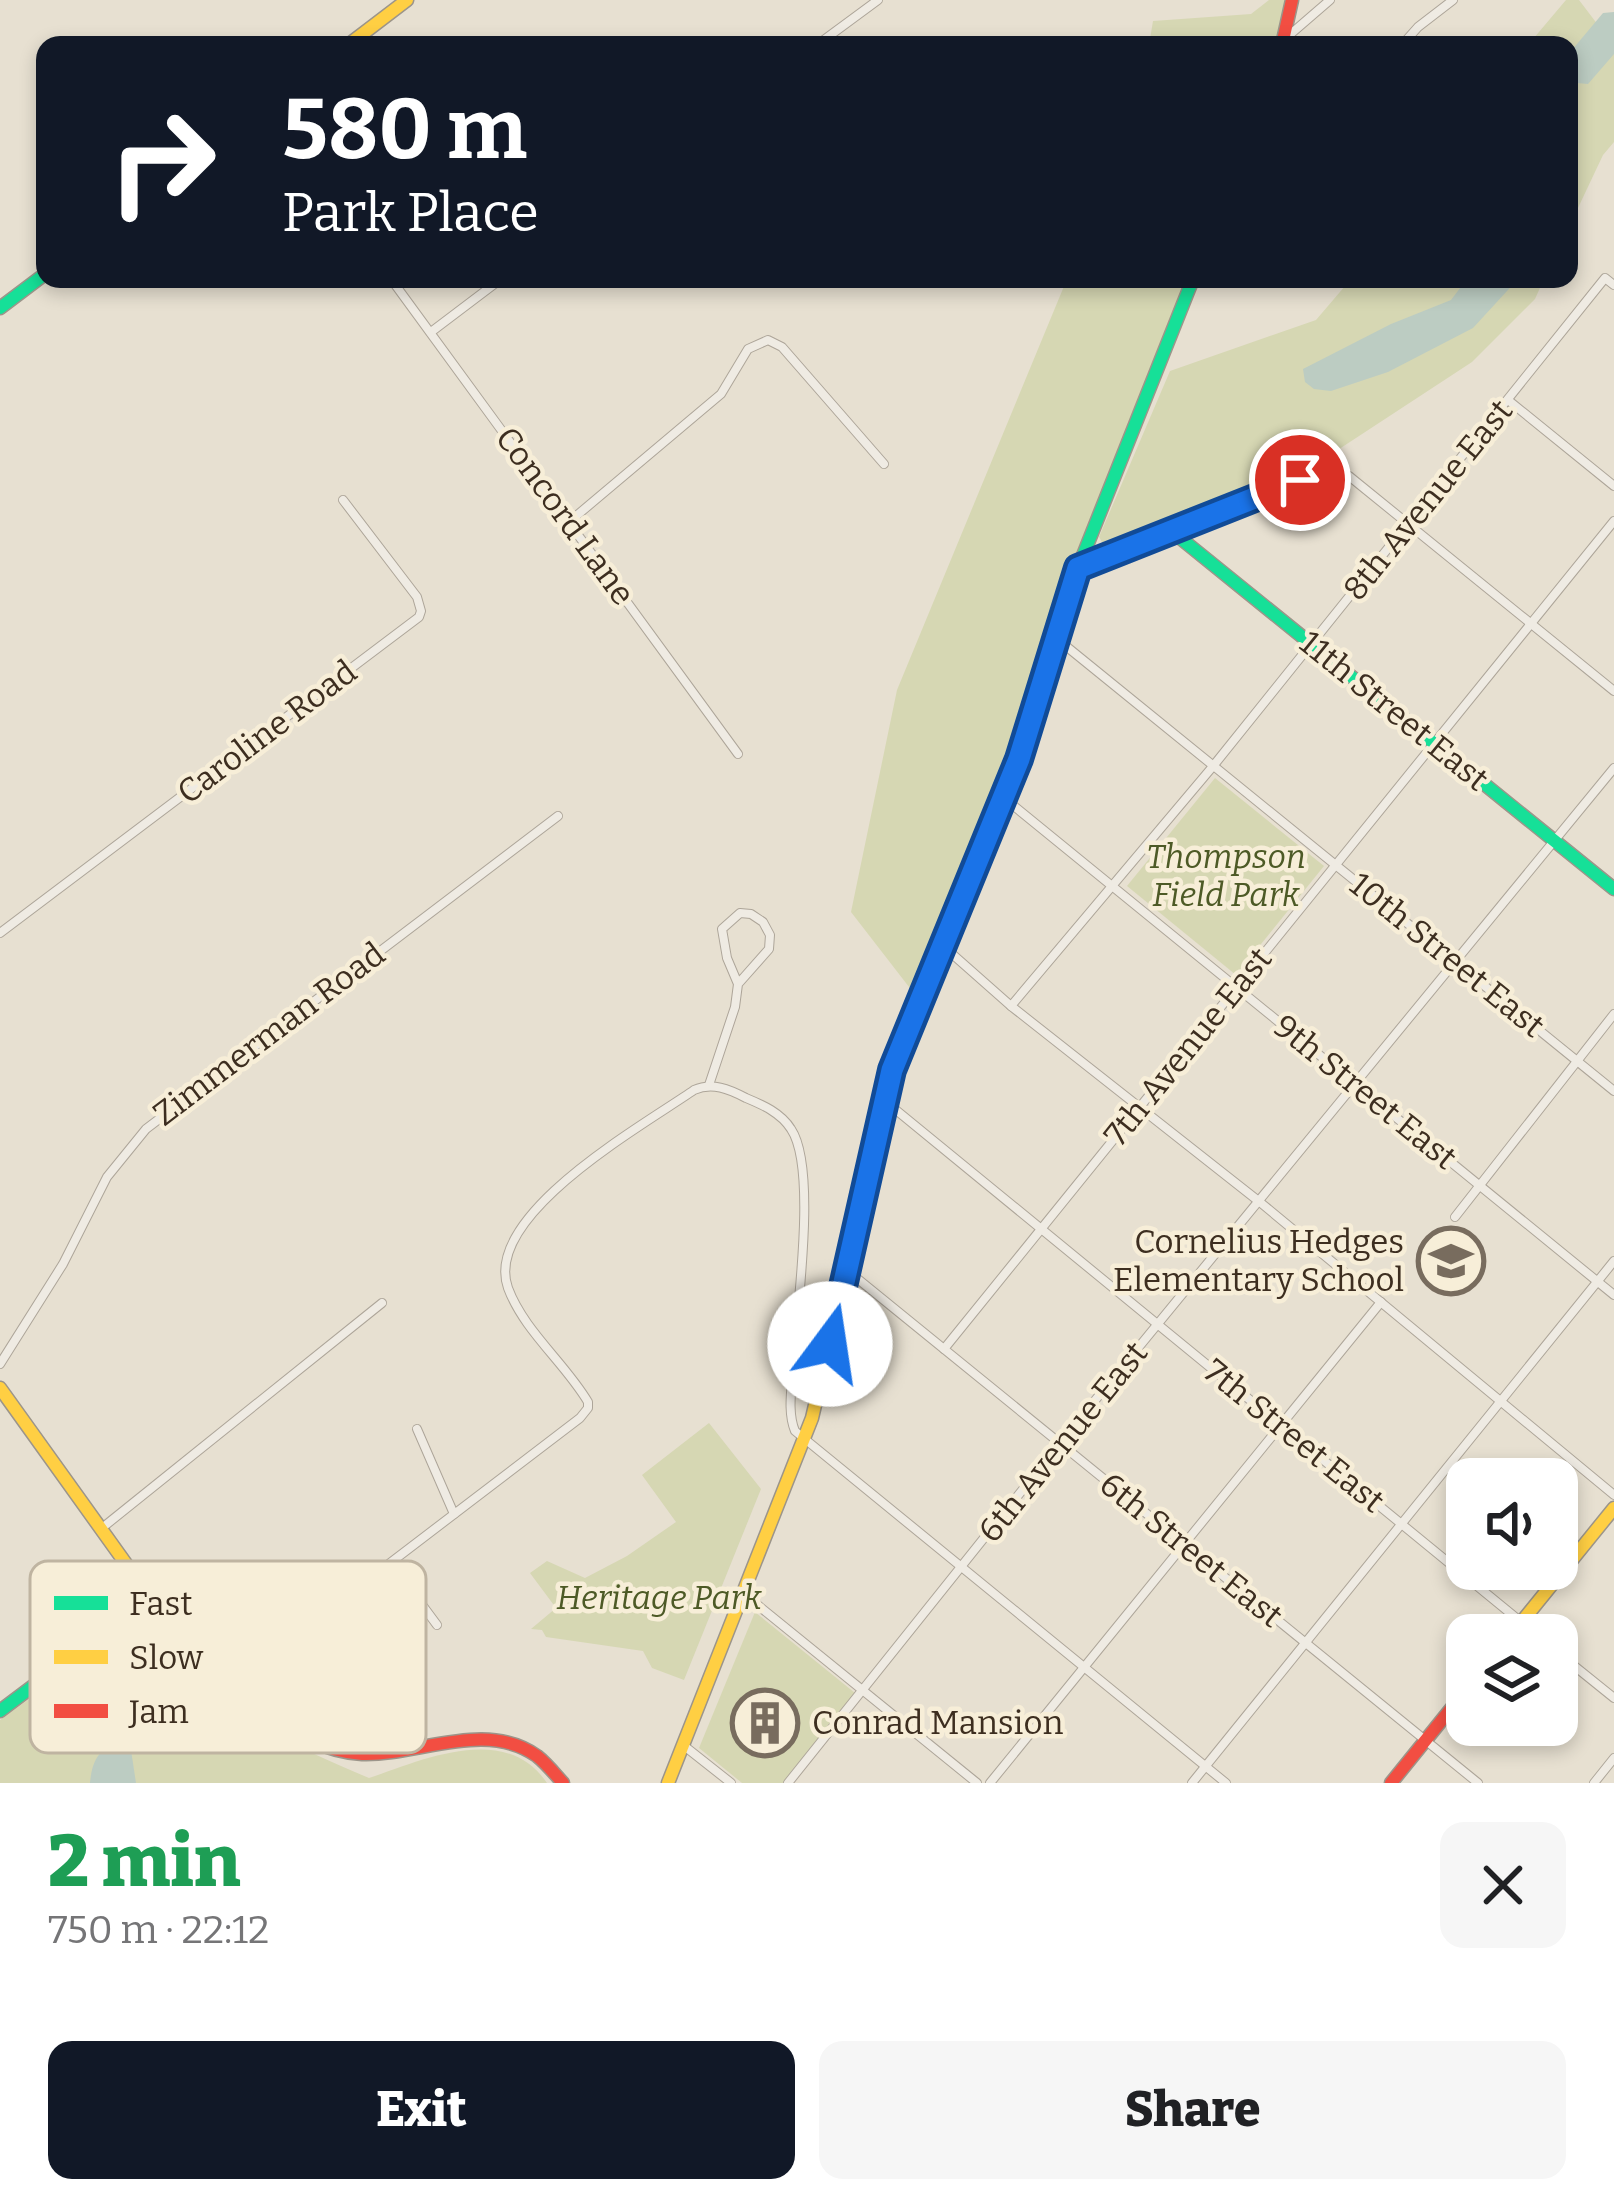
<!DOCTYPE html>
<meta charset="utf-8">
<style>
:root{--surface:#fff;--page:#f6f6f6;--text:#202124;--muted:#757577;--accent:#111827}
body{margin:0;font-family:Bitter,serif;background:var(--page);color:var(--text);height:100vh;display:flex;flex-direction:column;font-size:45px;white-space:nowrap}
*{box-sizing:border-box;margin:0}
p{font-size:39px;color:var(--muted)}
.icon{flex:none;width:66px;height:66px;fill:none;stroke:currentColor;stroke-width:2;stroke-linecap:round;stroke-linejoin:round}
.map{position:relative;height:1783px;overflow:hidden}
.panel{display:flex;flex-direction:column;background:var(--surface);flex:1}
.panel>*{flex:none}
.banner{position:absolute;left:36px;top:36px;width:1542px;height:252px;border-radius:24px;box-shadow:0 6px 18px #0003;background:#111827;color:#fff;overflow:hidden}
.controls{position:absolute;left:1446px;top:1458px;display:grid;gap:24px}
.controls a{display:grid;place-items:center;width:132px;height:132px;border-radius:24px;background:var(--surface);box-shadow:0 6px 18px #0003;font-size:60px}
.pin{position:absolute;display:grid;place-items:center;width:102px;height:102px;color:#fff;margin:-51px;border:6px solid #fff;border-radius:50%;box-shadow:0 3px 12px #0007}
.me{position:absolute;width:132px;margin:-66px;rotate:14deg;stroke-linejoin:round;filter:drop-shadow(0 0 9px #0008)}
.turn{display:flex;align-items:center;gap:42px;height:252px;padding:0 48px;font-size:54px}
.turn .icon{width:156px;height:156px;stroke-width:2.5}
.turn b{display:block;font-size:84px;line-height:102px}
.round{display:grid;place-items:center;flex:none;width:126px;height:126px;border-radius:24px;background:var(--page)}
.overview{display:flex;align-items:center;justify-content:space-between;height:204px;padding:0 48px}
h1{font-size:72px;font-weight:800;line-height:90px;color:#1e9e55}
.action{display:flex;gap:24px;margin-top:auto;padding:24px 48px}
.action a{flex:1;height:138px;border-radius:24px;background:var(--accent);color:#fff;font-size:48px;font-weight:800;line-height:138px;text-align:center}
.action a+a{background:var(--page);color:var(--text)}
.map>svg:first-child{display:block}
.green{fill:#d6d7b3}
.water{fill:#bcccc2}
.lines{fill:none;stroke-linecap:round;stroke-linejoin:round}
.street-casing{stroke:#ada599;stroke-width:10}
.fast-casing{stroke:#9c958a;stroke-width:15}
.slow-casing{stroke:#9c958a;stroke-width:15}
.jam-casing{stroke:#9c958a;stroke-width:15}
.street{stroke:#efebe3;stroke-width:8}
.fast{stroke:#16e098;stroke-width:12}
.slow{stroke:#ffcf43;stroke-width:12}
.jam{stroke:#f24e42;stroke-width:12}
.route-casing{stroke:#114b97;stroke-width:30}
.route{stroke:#1a73e8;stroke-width:21}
.labels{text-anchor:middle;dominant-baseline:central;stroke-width:9;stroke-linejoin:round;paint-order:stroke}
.street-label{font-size:33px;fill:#3d2e20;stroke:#f7eed8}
.park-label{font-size:33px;font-style:italic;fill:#4d5a26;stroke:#f7eed8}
.poi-label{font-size:33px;fill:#3d2e20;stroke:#f7eed8;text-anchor:end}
.key{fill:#f7eed8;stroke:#bfb4a1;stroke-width:3}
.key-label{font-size:33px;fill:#3d2e20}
</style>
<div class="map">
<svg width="1614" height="1783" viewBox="0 0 1614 1783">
<rect width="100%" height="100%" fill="#e7e0d1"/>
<g class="green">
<path d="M1269,0H1285L1275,45H1149L1153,21L1251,14Z"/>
<path d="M1566,0H1579L1614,46V142L1603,155L1569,227V45H1528Z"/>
<path d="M1067,279H1186L1044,646L1000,792L916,996L851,912L897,690Z"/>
<path d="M1351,279H1544L1535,299L1472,362L1327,457L1108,552L1099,537L1170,371L1316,320Z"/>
<path d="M1215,778L1324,866L1236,975L1127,886Z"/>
<path d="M709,1423L761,1489L684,1680L652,1668L643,1651L546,1637L542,1630L531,1629L556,1608L530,1573L547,1561L585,1578L627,1556L676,1522L642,1475Z"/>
<path d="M755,1612L855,1693L783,1783H742L699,1748Z"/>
<path d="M137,1621C176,1626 192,1671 219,1696C260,1733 319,1756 369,1778C424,1759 506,1722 547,1783H0V1720Z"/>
</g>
<g class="water">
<path d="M1614,12V54L1588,84L1577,83L1569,72L1572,50L1603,13Z"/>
<path d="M1467,279H1518L1473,328L1388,372L1331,391L1314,389L1305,382L1303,369L1391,324L1451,300Z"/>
<path d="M119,1743L131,1750L136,1783H90C92,1761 98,1749 119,1743Z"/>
</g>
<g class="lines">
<defs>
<g id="street">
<path d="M1286,38L1330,0"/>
<path d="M817,45L878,0"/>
<path d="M1402,45L1418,27L1453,0"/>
<path d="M391,279L738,754"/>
<path d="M431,332L501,279"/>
<path d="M1508,400L1614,486"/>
<path d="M1349,476L1614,691"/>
<path d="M569,522L721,394L748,349L768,340L782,347L884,464"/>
<path d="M1174,533L1300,480"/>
<path d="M1056,638L1614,1091"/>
<path d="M1004,798L1614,1295"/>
<path d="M0,933L419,617L421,611L417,597L343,500"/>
<path d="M942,945L1011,1006L1261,1203L1614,1495"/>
<path d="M1011,1006L1214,765L1605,278L1614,285"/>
<path d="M709,1085L735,1007L738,984L769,949L770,935L763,922L751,914L740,913L722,929L727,958L738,984"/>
<path d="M885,1101L1537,1635"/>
<path d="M1455,1217L1614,1014"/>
<path d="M848,1271L1478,1783"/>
<path d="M944,1349L1614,521"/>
<path d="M0,1364L63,1264L107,1177L146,1129L558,816"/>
<path d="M417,1429L454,1514"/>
<path d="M102,1528L382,1303"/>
<path d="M391,1563L437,1625"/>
<path d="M744,1594L977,1783"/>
<path d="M1557,1652L1614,1698"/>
<path d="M225,1689L580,1418L588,1408V1402C565,1363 524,1331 508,1288C482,1215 644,1125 694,1090C712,1082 729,1089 746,1098C763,1105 781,1113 791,1129C818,1169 796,1315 793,1367C792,1387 787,1412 795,1431L1226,1783"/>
<path d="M683,1745L731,1783"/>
<path d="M788,1783L1060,1443L1614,768"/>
<path d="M990,1783L1381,1302"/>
<path d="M1192,1783L1614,1261"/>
<path d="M1594,1783L1614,1758"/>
</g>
<g id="fast">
<path d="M0,308L45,274"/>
<path d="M1078,568L1174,533L1614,889"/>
<path d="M865,1191L898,1052L1004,798L1078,568L1193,279"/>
<path d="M0,1711L150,1598"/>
</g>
<g id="slow">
<path d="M348,45L407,0"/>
<path d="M0,1388L172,1628L222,1684L258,1712"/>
<path d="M1511,1635L1614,1508"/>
<path d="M668,1783L812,1418L865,1191"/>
</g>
<g id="jam">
<path d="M1282,45L1292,0"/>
<path d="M258,1712C289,1731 324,1752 362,1754C418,1756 485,1719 537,1756C546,1763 555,1774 563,1783"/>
<path d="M1391,1783L1467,1689"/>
</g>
</defs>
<use href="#street" class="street-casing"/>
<use href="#fast" class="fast-casing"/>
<use href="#slow" class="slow-casing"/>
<use href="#jam" class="jam-casing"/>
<use href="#street" class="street"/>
<use href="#fast" class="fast"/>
<use href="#slow" class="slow"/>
<use href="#jam" class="jam"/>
</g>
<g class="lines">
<defs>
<path id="route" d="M830,1344L892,1070L1019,759L1078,568L1300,480"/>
</defs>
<use href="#route" class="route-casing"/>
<use href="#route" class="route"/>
</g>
<defs>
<symbol id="school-ring" viewBox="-11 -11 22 22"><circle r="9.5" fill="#f7eed8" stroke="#786c5e" stroke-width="1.5"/><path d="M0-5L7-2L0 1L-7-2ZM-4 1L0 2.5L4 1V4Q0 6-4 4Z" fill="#786c5e"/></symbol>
<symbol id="building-ring" viewBox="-11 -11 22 22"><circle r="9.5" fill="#f7eed8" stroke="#786c5e" stroke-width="1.5"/><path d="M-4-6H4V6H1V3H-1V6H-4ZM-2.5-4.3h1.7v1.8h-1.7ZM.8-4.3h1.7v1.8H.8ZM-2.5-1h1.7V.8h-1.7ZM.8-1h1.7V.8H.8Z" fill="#786c5e"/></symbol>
</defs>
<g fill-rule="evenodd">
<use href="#school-ring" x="1413" y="1223" width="76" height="76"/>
<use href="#building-ring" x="727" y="1685" width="76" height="76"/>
</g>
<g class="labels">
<g class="street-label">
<text transform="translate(1428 500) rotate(-51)">8th Avenue East</text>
<text transform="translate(565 516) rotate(54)">Concord Lane</text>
<text transform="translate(1394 711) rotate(39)">11th Street East</text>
<text transform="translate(267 732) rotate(-37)">Caroline Road</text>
<text transform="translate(1447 955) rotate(39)">10th Street East</text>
<text transform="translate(269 1034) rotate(-37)">Zimmerman Road</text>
<text transform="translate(1188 1047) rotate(-51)">7th Avenue East</text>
<text transform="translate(1365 1092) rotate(39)">9th Street East</text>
<text transform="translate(1294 1436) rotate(39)">7th Street East</text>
<text transform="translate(1063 1442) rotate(-51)">6th Avenue East</text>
<text transform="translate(1191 1550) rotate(39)">6th Street East</text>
</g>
<g class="park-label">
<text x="1226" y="857">Thompson<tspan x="1226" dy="38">Field Park</tspan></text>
<text x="659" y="1598">Heritage Park</text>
</g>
<g class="poi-label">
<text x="1404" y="1242">Cornelius Hedges<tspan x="1404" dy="38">Elementary School</tspan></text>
<text x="812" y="1723" text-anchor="start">Conrad Mansion</text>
</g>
</g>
<rect x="30" y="1561" width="396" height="192" rx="18" class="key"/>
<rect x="54" y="1596" width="54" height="14" fill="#16e098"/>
<rect x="54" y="1650" width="54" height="14" fill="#ffcf43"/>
<rect x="54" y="1704" width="54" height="14" fill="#f24e42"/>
<g class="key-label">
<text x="129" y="1615">Fast</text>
<text x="129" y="1669">Slow</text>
<text x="129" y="1723">Jam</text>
</g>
</svg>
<div class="controls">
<a><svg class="icon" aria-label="sound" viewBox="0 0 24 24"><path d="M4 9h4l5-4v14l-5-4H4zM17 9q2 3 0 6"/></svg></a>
<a><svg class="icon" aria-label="layers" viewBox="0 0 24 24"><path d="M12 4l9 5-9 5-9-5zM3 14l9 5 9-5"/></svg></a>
</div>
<div class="pin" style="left:1300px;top:480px;background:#d93025"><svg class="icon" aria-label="arrive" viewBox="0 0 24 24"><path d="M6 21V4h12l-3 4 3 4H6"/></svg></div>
<svg class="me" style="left:830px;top:1344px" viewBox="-20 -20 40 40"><circle r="19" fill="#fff"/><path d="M0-13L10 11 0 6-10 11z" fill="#1a73e8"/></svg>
<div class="banner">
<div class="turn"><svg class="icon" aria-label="right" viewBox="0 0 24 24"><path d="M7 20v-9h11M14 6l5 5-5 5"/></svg><div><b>580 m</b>Park Place</div></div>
</div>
</div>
<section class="panel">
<div class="overview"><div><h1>2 min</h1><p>750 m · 22:12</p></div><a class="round"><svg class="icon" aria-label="close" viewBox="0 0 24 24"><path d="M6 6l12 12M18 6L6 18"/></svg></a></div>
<div class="action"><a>Exit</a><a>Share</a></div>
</section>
